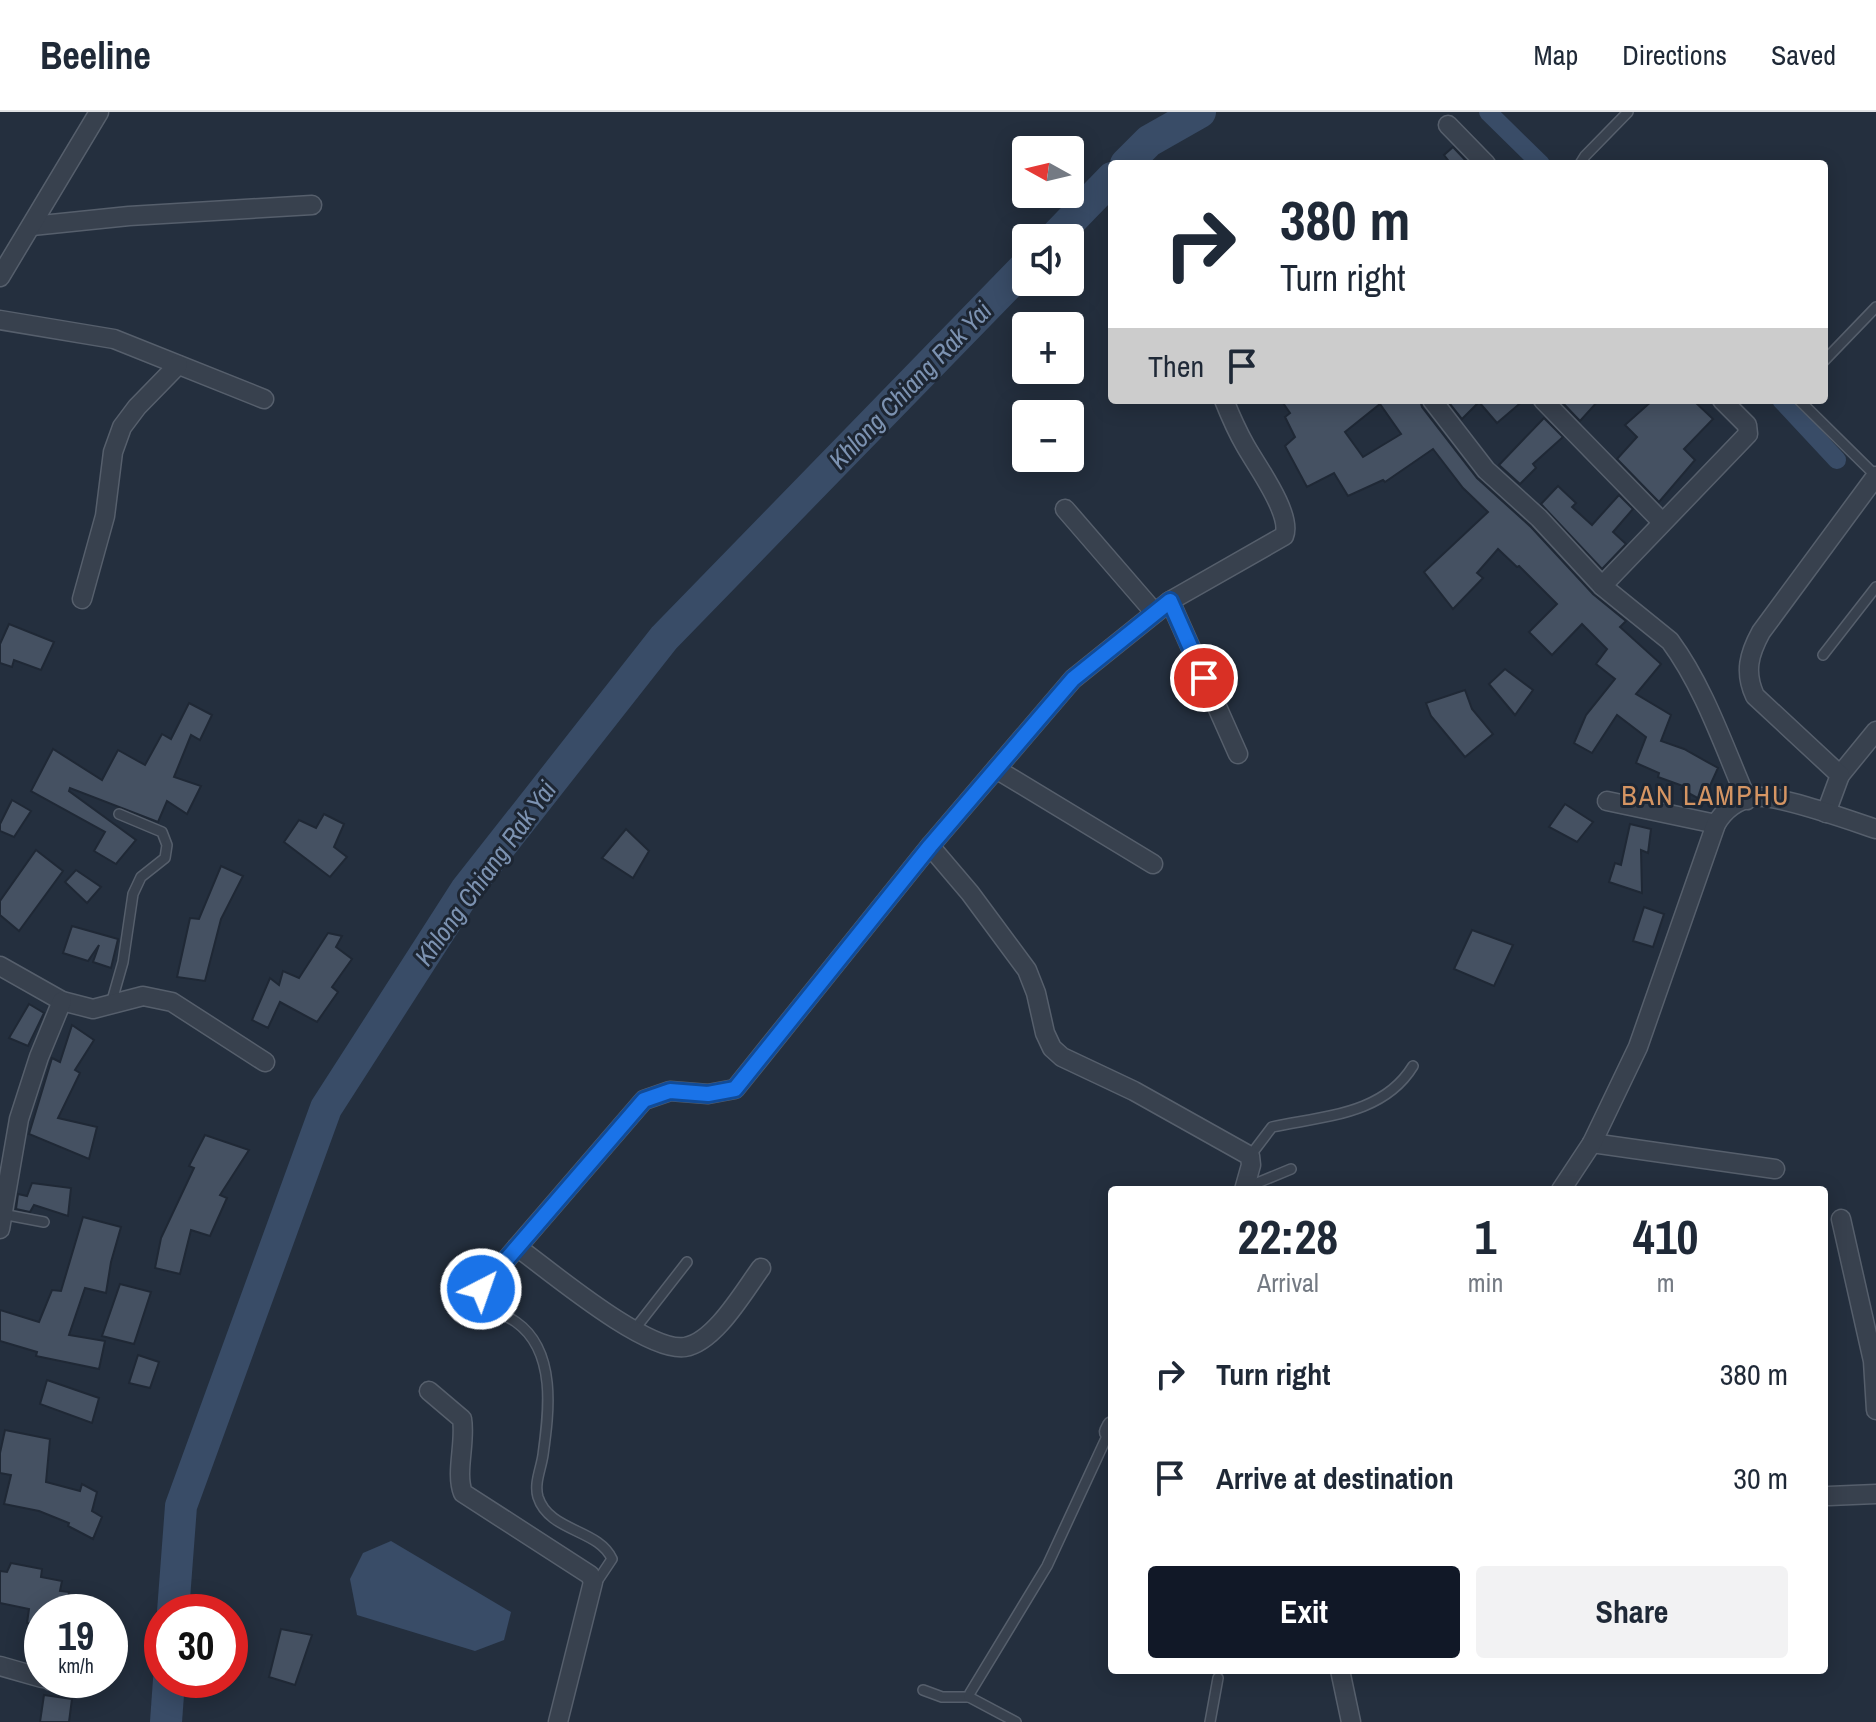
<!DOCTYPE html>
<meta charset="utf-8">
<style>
:root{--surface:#fff;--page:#f2f2f3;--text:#1f2937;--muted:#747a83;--line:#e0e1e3;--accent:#111827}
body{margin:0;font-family:"Archivo Narrow",sans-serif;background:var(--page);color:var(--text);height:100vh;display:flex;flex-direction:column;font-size:30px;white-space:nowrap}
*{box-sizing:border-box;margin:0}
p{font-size:26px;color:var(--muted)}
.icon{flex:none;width:44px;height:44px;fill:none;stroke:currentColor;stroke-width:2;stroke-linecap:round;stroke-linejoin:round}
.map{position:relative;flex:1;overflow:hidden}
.panel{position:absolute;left:1108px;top:1074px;width:720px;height:488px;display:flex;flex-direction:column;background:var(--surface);border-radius:8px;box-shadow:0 4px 20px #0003}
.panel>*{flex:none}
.hud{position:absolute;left:1108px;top:48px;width:720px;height:244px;border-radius:8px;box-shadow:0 4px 20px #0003;background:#fff;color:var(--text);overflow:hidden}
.needle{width:52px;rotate:278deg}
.fabs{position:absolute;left:1012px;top:24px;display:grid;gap:16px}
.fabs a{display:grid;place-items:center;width:72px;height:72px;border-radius:8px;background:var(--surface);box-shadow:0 4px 20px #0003;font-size:40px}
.speed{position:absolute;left:24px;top:1482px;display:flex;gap:16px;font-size:40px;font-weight:700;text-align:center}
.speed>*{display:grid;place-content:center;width:104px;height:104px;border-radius:50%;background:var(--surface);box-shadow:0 4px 20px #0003;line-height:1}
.speed small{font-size:20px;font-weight:400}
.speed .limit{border:12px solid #d22;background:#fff;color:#111}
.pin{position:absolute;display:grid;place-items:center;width:68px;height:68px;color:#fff;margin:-34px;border:4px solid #fff;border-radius:50%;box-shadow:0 2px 8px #0007}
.me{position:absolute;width:88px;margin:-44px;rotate:41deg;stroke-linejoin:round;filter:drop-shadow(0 0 6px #0008)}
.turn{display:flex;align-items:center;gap:28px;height:168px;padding:0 40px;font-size:36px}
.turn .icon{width:104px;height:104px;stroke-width:2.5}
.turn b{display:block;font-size:56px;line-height:68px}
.then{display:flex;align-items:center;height:76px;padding:0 40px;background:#0003;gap:16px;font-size:30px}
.eta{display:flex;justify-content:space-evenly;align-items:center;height:136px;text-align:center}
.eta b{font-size:48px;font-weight:800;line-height:56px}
.cta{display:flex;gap:16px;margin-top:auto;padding:16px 40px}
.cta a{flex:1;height:92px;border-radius:8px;background:var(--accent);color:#fff;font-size:32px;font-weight:800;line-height:92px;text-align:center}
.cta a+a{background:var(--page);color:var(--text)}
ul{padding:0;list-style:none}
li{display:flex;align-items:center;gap:24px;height:104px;padding:0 40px}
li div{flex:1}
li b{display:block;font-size:30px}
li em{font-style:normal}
header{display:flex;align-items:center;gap:48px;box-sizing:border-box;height:112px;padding:0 40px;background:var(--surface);border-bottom:2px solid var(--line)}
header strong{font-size:38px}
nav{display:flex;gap:44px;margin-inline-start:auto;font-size:28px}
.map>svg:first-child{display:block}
.water{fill:#394c67}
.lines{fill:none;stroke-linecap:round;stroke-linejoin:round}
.canal{stroke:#394c67;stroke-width:18}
.river{stroke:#394c67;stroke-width:32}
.building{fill:#455162;stroke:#1f2835;stroke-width:2;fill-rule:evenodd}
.service-casing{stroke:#565f6c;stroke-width:12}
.minor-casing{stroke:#565f6c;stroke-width:21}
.service{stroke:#38414e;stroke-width:9}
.minor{stroke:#38414e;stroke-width:18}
.route-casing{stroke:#114b97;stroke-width:20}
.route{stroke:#1a73e8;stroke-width:14}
.labels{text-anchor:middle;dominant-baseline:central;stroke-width:6;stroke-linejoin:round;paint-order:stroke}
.water-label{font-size:26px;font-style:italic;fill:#7c92b1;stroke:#1d2633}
.quarter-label{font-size:28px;letter-spacing:2px;fill:#d59563;stroke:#1d2633}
</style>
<header>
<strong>Beeline</strong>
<nav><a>Map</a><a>Directions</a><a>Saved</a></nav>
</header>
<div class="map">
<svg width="1876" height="1610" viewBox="0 0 1876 1610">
<rect width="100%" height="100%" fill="#242f3e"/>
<path class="water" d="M391,1429L511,1500L504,1528L475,1539L357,1503L350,1467L363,1441Z"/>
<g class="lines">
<g class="canal">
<path d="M1488,0L1541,52"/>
<path d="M1781,288L1837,348"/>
</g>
<g class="river">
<path d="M1126,52L1149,29L1200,0"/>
<path d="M1054,126L1112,66"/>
<path d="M173,1500L181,1394L326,996L466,778L664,526L1026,154"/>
<path d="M166,1610L169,1568"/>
</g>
</g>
<g class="building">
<path d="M1453,35L1469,52H1451L1444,43Z"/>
<path d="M1281,288H1420L1422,295L1477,366L1531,415L1593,482L1626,509L1620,515L1661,552L1636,582L1671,603L1661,629L1684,637L1718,656L1703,689L1681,677L1683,674L1658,665L1659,661L1636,651L1646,625L1617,603L1592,641L1574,631L1586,603L1615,567L1596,552L1607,537L1582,512L1552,543L1529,520L1557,492L1519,454L1517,455L1498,437L1477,461L1483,466L1453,497L1424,460L1488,400L1463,376L1433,337L1385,370L1383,368L1348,384L1334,361L1307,375L1285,334L1295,325L1285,305L1290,301ZM1380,292L1401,322L1363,345L1345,320Z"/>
<path d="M1447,288H1524L1497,311L1479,290L1462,307Z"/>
<path d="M1560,288H1599L1580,309Z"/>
<path d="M1653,288H1693L1713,307L1684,337L1695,348L1659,390L1617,347L1637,325L1625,313Z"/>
<path d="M1544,306L1563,325L1533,352L1536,356L1520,372L1499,353Z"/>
<path d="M1558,374L1576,391L1572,395L1592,413L1619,383L1633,397L1613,420L1626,432L1602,457L1541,392Z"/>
<path d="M9,512L54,530L41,558L14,548L12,555L0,551V532Z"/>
<path d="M1505,557L1533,578L1515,603L1489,572Z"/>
<path d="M1465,578L1472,597L1493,622L1465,645L1431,604L1426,591Z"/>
<path d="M189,591L212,603L200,628L191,623L174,665L201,674L187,702L167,689L158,710L70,676L69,679L136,728L116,752L94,739L105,720L31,679L53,637L102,668L118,638L145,653L162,622L171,627Z"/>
<path d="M12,688L31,699L14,725L0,719V712Z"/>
<path d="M1565,692L1593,710L1577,730L1549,715Z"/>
<path d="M324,702L344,712L334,735L347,745L330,765L284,730L299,708L316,716Z"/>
<path d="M1630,712L1651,717L1648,741L1641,738L1642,781L1609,770L1615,751L1621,753Z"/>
<path d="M626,717L649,739L633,766L602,746Z"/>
<path d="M36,738L63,759L19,819L0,803V789Z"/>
<path d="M221,754L243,764L221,807L205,869L177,865L190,806L199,807Z"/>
<path d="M76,758L101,775L87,791L65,770Z"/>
<path d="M1644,795L1664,802L1653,835L1633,829Z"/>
<path d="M72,814L118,827L111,856L93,850L99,833L88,849L63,841Z"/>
<path d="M1472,818L1513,833L1494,874L1454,857Z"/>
<path d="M328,821L342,824L336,835L352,847L332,875L338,880L317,910L280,890L268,916L252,908L270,866L279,873L283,859L299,866Z"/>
<path d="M29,892L44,901L28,934L9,926Z"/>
<path d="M72,913L94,928L75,958L80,961L58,1006L97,1015L89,1047L29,1022L52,946L60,950Z"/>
<path d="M205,1023L249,1038L220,1083L227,1086L210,1124L191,1118L180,1162L155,1156L161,1126L194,1056L189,1054Z"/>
<path d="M32,1071L71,1076L68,1104L34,1093L30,1100L16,1097L18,1082L27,1084Z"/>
<path d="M83,1105L121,1115L111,1150L106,1181L85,1176L69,1223L105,1229L99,1257L36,1244L37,1240L0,1229V1198L39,1210L52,1178L61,1179Z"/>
<path d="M120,1172L151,1180L134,1232L102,1224Z"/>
<path d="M138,1243L159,1250L150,1276L129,1271Z"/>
<path d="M47,1268L99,1286L92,1311L40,1292Z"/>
<path d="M5,1318L50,1327L46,1370L80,1379L82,1372L97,1380L92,1399L102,1405L93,1427L68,1414L69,1411L39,1399L4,1392L11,1363L0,1361V1341Z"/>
<path d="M11,1451L42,1457L41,1465L62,1469L60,1479L69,1480L66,1500H42V1513L27,1511L29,1497L0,1491V1459L7,1460Z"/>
<path d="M281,1517L312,1523L295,1573L269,1565Z"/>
<path d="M44,1583L72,1587L69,1610H40Z"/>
</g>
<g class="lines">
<defs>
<g id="service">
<path d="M1580,52L1585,44L1628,0"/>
<path d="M1824,249L1876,195"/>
<path d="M1799,288L1876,364"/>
<path d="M1823,543L1876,475"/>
<path d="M111,892L123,850L133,782L141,765L165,746L167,733L162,720L119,702"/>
<path d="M1250,1044L1272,1015C1323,1004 1383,1003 1413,954"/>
<path d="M1245,1076L1291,1057"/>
<path d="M2,1102L44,1110"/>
<path d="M481,1177L475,1186L476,1192C489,1197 505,1202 516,1210C557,1239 549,1300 543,1343C541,1357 534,1371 538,1385C549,1420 599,1417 612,1447L594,1474"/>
<path d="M634,1218L687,1150"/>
<path d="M923,1578L942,1585H969"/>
<path d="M1016,1610L969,1585L970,1581L1047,1454L1109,1320"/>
<path d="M1210,1610L1218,1566"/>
</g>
<g id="minor">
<path d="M1448,13L1486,52"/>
<path d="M32,114L129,104L312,93"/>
<path d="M0,165L99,0"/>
<path d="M0,208L114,227L264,287"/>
<path d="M1432,288L1486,358L1539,406L1602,474"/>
<path d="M1543,288L1662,410"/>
<path d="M1722,288L1747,313L1748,322L1602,474L1670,529C1704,575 1724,635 1747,688"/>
<path d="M1065,397L1155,501"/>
<path d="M82,487L105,404L113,340L122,315L137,295L178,253"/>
<path d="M1170,489L1238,642"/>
<path d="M996,657L1153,752"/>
<path d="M1840,663L1876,619"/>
<path d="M1607,689L1716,712"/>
<path d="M1826,701L1840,663L1755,584C1744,560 1749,542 1761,520L1876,364"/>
<path d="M930,734L970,781L1027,858L1036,881L1045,921L1052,936L1062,945L1134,979L1250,1044L1251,1053L1244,1078"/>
<path d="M0,854L62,889L93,897L143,884L172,890L265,950"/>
<path d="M1592,1031L1775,1057"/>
<path d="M1561,1078L1592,1031L1638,935L1716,712C1724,698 1738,687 1755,685C1777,682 1852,709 1876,717"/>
<path d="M1841,1107L1873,1249L1876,1298"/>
<path d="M0,1117L19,1007L39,945L62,889"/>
<path d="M517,1135C550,1159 647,1241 685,1235C715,1230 744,1179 761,1156"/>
<path d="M481,1177L644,988L670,979L708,982L735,977L930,734L1073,567L1170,489L1284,424C1293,403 1256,353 1245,333C1237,319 1230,303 1224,288"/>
<path d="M429,1279L462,1307C466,1330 455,1361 463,1381L590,1463L593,1470L558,1610"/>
<path d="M1112,1314L1109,1320L1112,1321"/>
<path d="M1829,1384L1876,1382"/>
<path d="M0,1554L42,1566"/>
<path d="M1340,1558L1351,1610"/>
<path d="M49,1568L79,1576"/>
</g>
</defs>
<use href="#service" class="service-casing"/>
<use href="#minor" class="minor-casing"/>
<use href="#service" class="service"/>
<use href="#minor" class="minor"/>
</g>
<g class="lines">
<defs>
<path id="route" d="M481,1177L644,988L670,979L708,982L735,977L930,734L1073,567L1170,489L1204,566"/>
</defs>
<use href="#route" class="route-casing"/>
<use href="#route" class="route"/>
</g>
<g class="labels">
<g class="water-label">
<text transform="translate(910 273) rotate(-46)">Khlong Chiang Rak Yai</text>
<text transform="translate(485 761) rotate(-54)">Khlong Chiang Rak Yai</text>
</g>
<g class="quarter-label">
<text x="1706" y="683">BAN LAMPHU</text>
</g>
</g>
</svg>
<div class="fabs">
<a><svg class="needle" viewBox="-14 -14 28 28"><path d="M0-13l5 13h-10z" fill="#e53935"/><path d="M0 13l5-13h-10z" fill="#747a83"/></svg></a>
<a><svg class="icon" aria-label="sound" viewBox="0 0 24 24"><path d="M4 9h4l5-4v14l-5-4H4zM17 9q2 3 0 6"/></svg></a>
<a>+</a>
<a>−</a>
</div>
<div class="speed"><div>19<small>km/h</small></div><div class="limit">30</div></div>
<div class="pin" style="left:1204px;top:566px;background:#d93025"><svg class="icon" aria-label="arrive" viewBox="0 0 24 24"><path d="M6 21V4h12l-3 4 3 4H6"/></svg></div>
<svg class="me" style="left:481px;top:1177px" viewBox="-20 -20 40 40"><circle r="17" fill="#1a73e8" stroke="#fff" stroke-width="3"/><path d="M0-11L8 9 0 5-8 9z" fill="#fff"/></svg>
<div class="hud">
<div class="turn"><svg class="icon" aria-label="right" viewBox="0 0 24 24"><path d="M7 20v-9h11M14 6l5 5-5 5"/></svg><div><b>380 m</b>Turn right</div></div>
<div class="then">Then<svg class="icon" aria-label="arrive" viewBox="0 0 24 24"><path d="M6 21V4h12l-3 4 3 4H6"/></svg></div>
</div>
<section class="panel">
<div class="eta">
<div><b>22:28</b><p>Arrival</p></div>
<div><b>1</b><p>min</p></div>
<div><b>410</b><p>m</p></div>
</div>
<ul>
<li><svg class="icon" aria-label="right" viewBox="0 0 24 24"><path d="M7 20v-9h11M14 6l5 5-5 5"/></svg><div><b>Turn right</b></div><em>380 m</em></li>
<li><svg class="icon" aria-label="arrive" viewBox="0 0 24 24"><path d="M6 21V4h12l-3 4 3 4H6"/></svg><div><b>Arrive at destination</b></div><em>30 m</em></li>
</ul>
<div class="cta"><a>Exit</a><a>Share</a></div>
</section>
</div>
